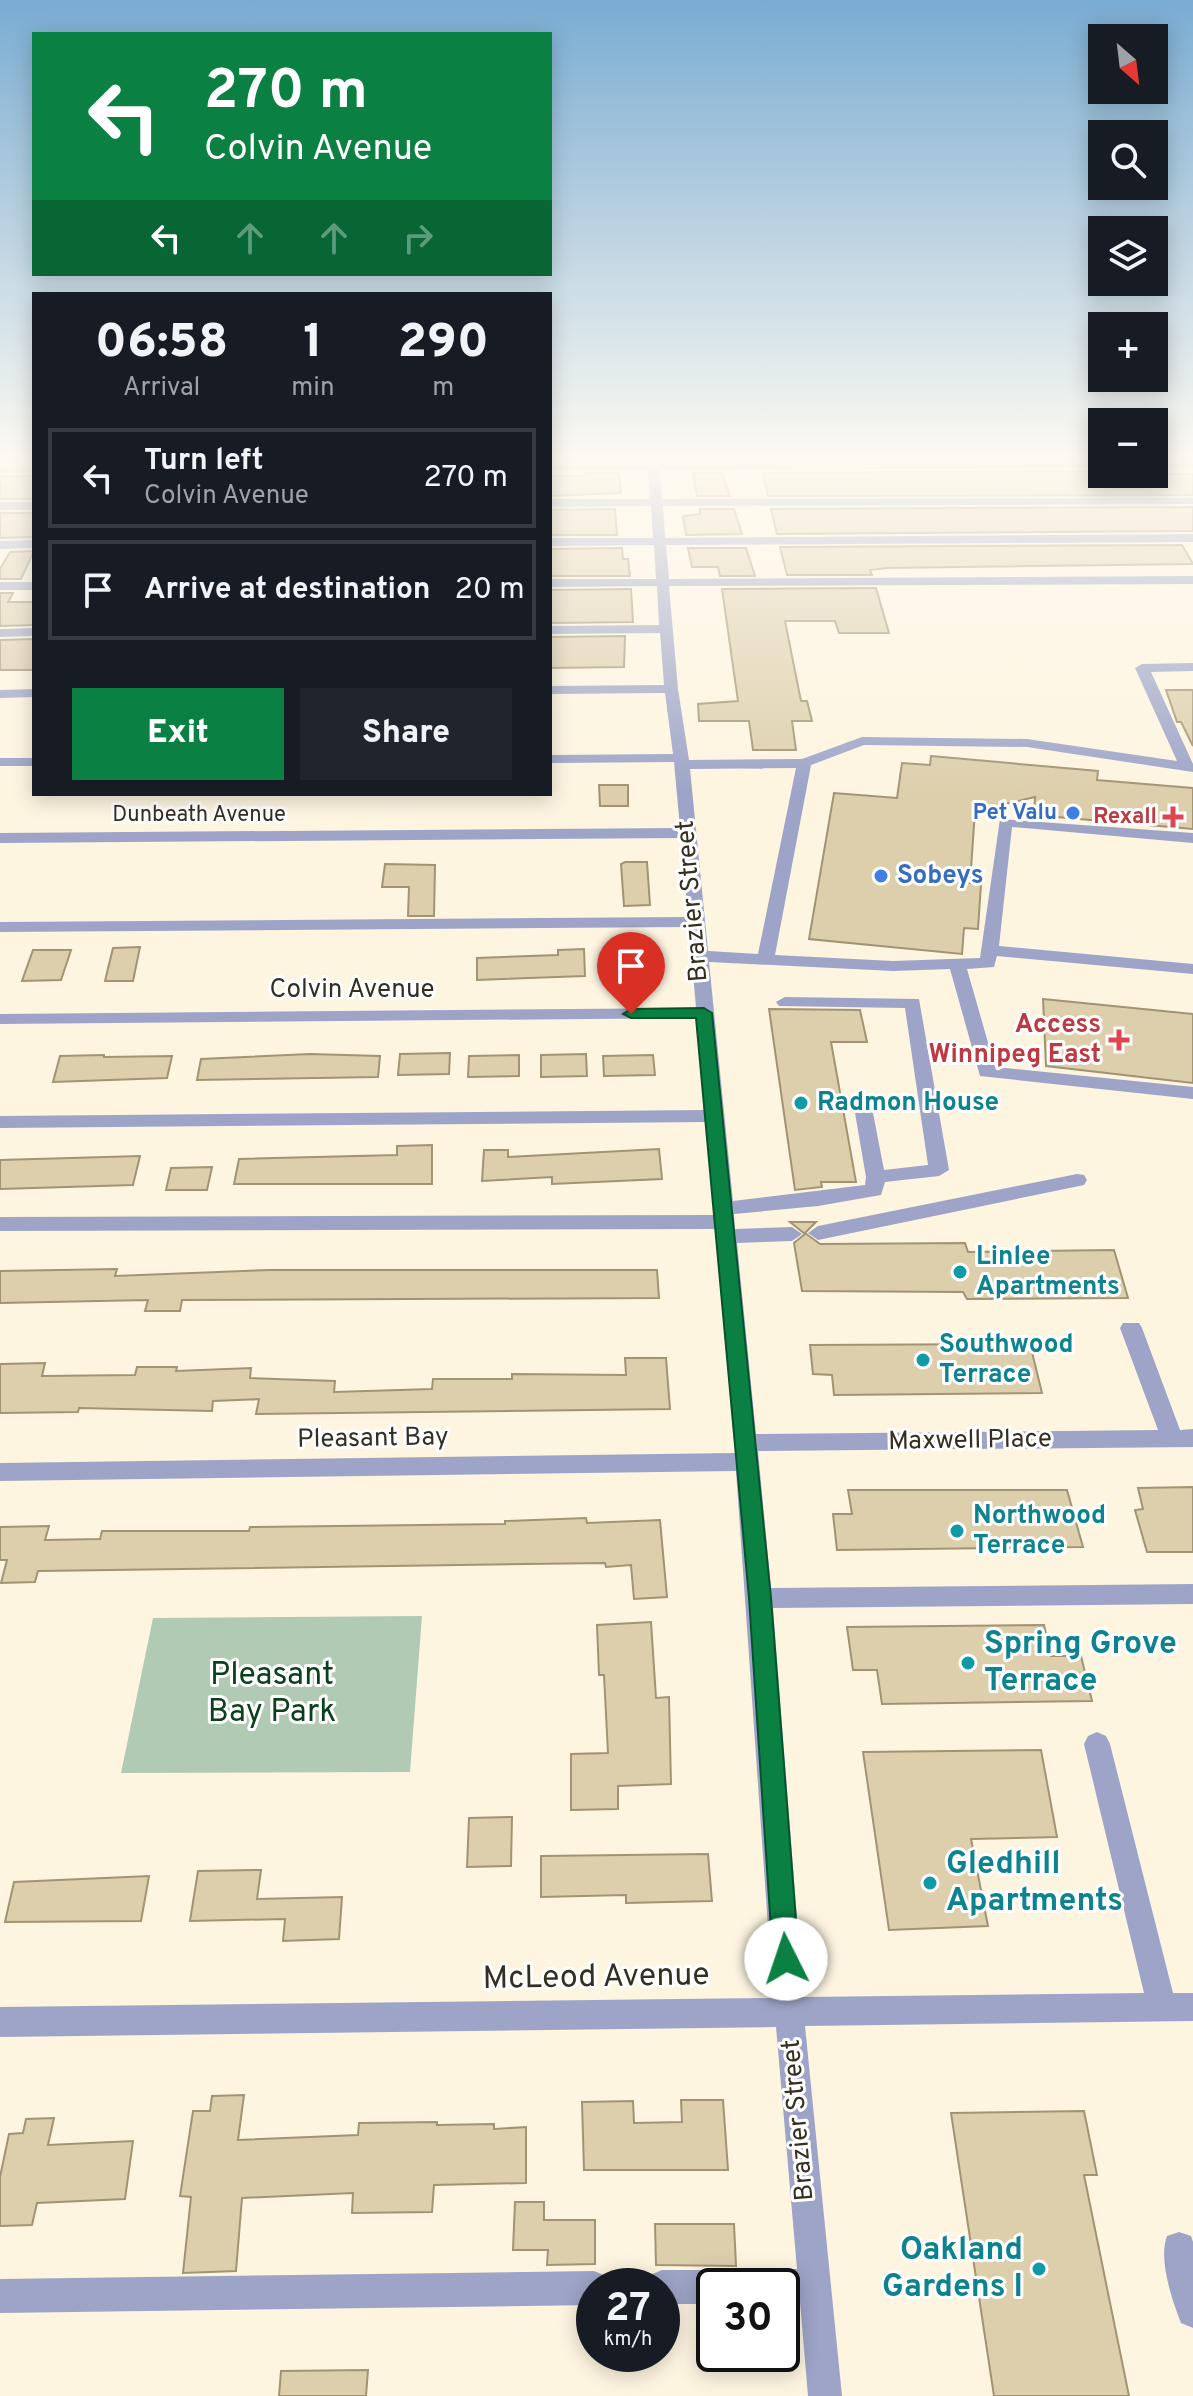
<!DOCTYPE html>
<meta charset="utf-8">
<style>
:root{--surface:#171b24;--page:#20242c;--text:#f1f3f6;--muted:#9ea1a6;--line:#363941;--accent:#0b8043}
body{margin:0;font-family:Overpass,sans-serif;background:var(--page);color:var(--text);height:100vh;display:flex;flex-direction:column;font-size:30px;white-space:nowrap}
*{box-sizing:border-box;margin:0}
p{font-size:26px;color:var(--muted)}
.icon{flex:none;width:44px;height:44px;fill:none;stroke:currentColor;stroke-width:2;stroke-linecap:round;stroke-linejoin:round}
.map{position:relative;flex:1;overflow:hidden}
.panel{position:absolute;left:32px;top:292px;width:520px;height:504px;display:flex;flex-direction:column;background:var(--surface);border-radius:0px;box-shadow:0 4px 20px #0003}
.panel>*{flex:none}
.banner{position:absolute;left:32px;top:32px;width:520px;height:244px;border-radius:0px;box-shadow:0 4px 20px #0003;background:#0b8043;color:#fff;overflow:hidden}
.needle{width:52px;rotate:152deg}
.buttons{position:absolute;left:1088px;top:24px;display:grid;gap:16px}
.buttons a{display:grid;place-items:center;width:80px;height:80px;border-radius:0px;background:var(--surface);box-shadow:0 4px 20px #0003;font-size:40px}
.speed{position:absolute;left:576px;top:2268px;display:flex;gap:16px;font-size:40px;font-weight:700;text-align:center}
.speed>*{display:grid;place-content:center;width:104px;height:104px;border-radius:50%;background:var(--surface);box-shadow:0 4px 20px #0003;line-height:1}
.speed small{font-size:20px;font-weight:400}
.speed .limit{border:4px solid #111;border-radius:12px;background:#fff;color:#111}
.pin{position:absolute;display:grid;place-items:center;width:68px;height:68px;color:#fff;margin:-82px -34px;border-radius:50% 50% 50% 0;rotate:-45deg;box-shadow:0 0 8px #0007}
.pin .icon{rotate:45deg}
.me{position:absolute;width:88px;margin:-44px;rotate:356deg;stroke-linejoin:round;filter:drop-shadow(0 0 6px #0008)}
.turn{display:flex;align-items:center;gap:28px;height:168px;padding:0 40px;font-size:36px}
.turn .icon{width:104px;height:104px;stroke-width:2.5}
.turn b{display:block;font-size:56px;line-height:68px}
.lanes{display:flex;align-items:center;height:76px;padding:0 40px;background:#0003;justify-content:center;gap:40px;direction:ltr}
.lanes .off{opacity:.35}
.eta{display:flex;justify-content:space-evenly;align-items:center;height:136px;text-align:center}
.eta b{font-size:48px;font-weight:800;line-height:56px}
.button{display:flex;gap:16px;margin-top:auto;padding:16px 40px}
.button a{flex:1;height:92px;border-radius:0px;background:var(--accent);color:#fff;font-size:32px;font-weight:800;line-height:92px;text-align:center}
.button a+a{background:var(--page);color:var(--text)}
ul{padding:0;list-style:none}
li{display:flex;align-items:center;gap:24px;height:100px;margin:0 16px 12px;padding:0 24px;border:4px solid var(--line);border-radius:0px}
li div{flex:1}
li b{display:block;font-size:30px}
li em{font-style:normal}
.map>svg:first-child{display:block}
.green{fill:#b1cab4}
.building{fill:#ddcfac;stroke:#a29473;stroke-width:2}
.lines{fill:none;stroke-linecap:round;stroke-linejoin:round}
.minor{fill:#9da4c7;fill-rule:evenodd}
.route{fill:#0b8043;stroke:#07532c;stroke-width:2}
.shop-dot{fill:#3f7fe0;stroke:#fff;stroke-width:3}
.health-dot{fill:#e0444e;stroke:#fff;stroke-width:3}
.culture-dot{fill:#0f9aa8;stroke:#fff;stroke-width:3}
.labels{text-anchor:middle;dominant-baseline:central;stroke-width:6;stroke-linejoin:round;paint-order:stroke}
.far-shop-label{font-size:22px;font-weight:bold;fill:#366cbe;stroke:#fff;text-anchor:end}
.far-street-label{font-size:22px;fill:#342f21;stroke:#fff}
.far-health-label{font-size:22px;font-weight:bold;fill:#be3a42;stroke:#fff;text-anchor:end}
.shop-label{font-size:26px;font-weight:bold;fill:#366cbe;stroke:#fff;text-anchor:start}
.street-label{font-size:26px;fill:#342f21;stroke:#fff}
.health-label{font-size:26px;font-weight:bold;fill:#be3a42;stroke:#fff;text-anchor:end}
.culture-label{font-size:26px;font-weight:bold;fill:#0d838f;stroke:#fff;text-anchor:start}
.near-culture-label{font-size:32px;font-weight:bold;fill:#0d838f;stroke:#fff;text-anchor:start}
.near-park-label{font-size:32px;fill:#0a401b;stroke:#fff}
.near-street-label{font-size:32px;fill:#342f21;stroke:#fff}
</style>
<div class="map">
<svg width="1193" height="2396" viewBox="0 0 1193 2396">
<rect width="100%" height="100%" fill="#fdf5e0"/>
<path class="green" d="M422,1616L410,1772L121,1773L153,1618Z"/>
<g class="building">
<path d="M759,458H986V459L760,460Z"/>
<path d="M1093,471L1095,474H1193V495L768,496L763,473Z"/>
<path d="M584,473H619L621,493L550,496V476H584Z"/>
<path d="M693,473H722L730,496H697Z"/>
<rect x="0" y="476" width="34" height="23"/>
<path d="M1193,507V531L777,534L771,509Z"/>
<path d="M615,509L617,535H550V510Z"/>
<path d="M700,509H734L742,534L686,535L683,516L700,514Z"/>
<path d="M0,513H34V537L0,538Z"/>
<path d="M1182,545L1193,564L887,568L870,570L872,575H787L780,547Z"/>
<path d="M622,548L623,559H628L630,576H550V549Z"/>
<path d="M688,548H746L755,576H720L718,567H692Z"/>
<path d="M34,551L21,579H0V569L10,552Z"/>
<path d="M876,588L889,633H839L835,621H785L801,701H807L812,721H792L796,750H753L749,721H699L698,704L738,701L722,589Z"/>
<path d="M631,589L633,622L550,623V590Z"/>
<path d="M0,593H13L8,602H34V625L0,626Z"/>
<path d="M625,636L624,667L550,668V637Z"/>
<path d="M34,639V670H0V640Z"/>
<path d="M1166,690H1193V746L1181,722H1177Z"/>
<path d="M931,756L1098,771L1097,780L1193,788V829L1034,815L1035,797L975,811L970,883L981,884L978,929L964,928L962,954L809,939L834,793L897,798L902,763L930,765Z"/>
<path d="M599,785H628V806H600Z"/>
<path d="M625,862H647L650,905L624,906L621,864Z"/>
<path d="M385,864L435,865L434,916H408L409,887H382Z"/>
<path d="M140,947L133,981H105L113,948Z"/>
<path d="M584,949L585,976L477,980V958L558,955V950Z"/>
<path d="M33,950H71L61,980L22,981Z"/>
<path d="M1043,999L1193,1014V1083L1046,1066Z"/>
<path d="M769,1009L860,1010L867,1042H831L856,1182H821L822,1187L795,1190Z"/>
<path d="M450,1053L449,1074L398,1075L400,1054Z"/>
<path d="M310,1054L380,1056L378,1077L197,1080L201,1059Z"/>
<path d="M586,1054L587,1076L541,1077V1055Z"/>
<path d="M104,1055V1057L172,1056L167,1078L53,1082L60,1056Z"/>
<path d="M519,1055V1076L468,1077L469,1056Z"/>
<path d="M653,1055L655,1075L604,1076L603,1056Z"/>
<path d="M432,1145V1184H234L239,1159L397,1155V1146Z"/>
<path d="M659,1149L662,1179L552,1184V1177L482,1181L484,1150H508V1157Z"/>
<path d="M140,1156L133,1185L0,1189V1160Z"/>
<path d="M212,1167L207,1190H166L171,1168Z"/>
<path d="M790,1222H816L805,1233L820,1244L965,1243L968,1252L1114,1250L1128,1298L967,1299L963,1292L802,1291L794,1243L805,1234Z"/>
<path d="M117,1269L115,1276L270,1270H657L659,1298L182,1300L180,1311H145L148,1300L0,1303V1271Z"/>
<path d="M1030,1344L1042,1393L834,1395L832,1375L813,1374L810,1345Z"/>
<path d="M625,1358H666L670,1409L256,1414L259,1399L213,1401L212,1411L79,1408L78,1412L0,1413V1364L45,1363L42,1376L135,1375L137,1367H177L176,1371L251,1368L250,1378L335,1381L334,1392L432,1389L433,1379H512V1374L626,1375Z"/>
<path d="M1193,1487V1552H1147L1135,1510L1143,1509L1138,1488Z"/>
<path d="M848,1490H1067L1083,1547L837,1550L833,1514H852Z"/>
<path d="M586,1518L587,1523L660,1520L667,1597L634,1599L631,1565L606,1567L605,1563L38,1571L35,1582L1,1583L7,1560H0V1527L49,1526L45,1540L100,1539L102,1531H249L250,1527L505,1524V1521Z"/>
<path d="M651,1622L656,1698L669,1697L671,1784L618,1786V1809L571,1810V1754L608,1753L604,1675H599L597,1625Z"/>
<path d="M1044,1625L1051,1656H1081L1092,1701L882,1704L877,1670H853L847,1627Z"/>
<path d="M1041,1750L1057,1837L971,1839L988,1926L889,1930L863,1752Z"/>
<path d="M512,1817L511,1866L467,1867L469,1818Z"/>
<path d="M708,1854L712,1901L626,1903V1895L541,1897V1856Z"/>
<path d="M261,1870L257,1899L342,1897L339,1939L283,1941L285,1919L190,1921L198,1871Z"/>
<path d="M149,1876L141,1921L5,1922L14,1882Z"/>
<path d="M244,2095L238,2140L358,2135L359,2123L437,2122V2125L494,2124V2129L526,2127V2183L434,2185L432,2212L352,2213L353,2193L242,2198L236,2271L183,2273L191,2197L180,2196L193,2111H210L212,2096Z"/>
<path d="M681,2100H723L728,2170H584L582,2102L633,2101L634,2123L682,2122Z"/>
<path d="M1084,2111L1097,2175H1084L1129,2396H994L951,2113Z"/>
<path d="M54,2118L48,2145L133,2141L125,2199L37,2203L32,2225L0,2226V2177L9,2134L23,2133L26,2119Z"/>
<path d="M515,2202H544V2220H595V2264L547,2265L548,2250H513Z"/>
<path d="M655,2224H734L736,2266L656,2265Z"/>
<path d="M368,2370L366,2396H279L281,2371Z"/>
</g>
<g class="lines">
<g class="minor">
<path d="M648,458H658L659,463L1102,462V468L660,470L662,499L1193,498V504L663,506L665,538L1193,534V542L666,545L669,579L1193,576V584L669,586L678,689L689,760L802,759L862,737L1027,739L1177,761L1135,668L1142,664L1193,663V671L1151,672L1193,764V772L1027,747L864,745L811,765L775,955L893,961L980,958L1000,819L1193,833V843L1012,827L999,946L1193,964V974L997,956L994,967L967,969L995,1067L1193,1087V1099L980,1076L950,969L893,971L709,962L733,1201L865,1185L866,1177L855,1113L864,1107L873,1113L884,1170L928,1165L905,1008L779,1006L776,1002L785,997L919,999L949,1170L939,1176L885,1182L881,1195L818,1206L734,1214L735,1229L792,1227L802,1234L792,1241L737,1243L756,1434L1158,1430L1120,1328L1123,1323H1139L1142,1328L1180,1430L1193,1429V1447L758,1451L771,1588L1193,1584V1604L773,1608L803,1997L1144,1993L1084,1744L1088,1736L1097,1732L1106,1736L1110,1744L1173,1993H1193V2021L805,2026L842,2396H808L800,2302H782V2286H734L739,2274L751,2269H797L776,2027L0,2037V2007L773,1998L736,1471L0,1481V1463L735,1453L715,1229L0,1231V1217L714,1215L706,1122L0,1128V1116L705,1110L697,1018L0,1024V1014L696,1008L689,927L0,932V922L688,917L681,838L0,843V833L680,828L674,762L550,763V755L673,754L665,693L550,694V686L664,685L660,633L550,634V626L659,625L657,586L550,587V579H656L654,545L550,546V538H653L651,506L550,507V499H650L648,470H550V464L648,463ZM796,768L758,954L708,951L690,769Z"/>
<rect x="1154" y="462" width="39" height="6"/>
<rect x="0" y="467" width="34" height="6"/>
<rect x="0" y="502" width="34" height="8"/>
<path d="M34,540V548L0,549V541Z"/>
<rect x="0" y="582" width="34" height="8"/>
<path d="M34,628V636L0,637V629Z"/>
<path d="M34,689V697L0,698V690Z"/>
<rect x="0" y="758" width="34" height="8"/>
<path d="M1077,1174L1084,1175L1087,1180L1084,1185L818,1240L808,1233L818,1226Z"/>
<path d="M1179,2232L1191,2236L1193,2242V2328L1181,2323C1172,2300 1158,2259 1167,2236Z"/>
<path d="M662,2270H714L726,2275L730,2286H714V2304H662V2286H646L650,2275Z"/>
<path d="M594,2271L606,2276L610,2286H594V2305L0,2313V2279Z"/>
</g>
</g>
<linearGradient id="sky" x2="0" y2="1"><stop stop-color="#79acd2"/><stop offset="0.58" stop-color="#fefaf1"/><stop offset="1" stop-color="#fefaf1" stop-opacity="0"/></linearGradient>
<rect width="1193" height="793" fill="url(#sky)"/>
<path class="route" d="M704,1008L712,1013L771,1598L799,1959L795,1968L786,1972L776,1968L773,1959L749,1598L696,1018H631L623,1014L631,1009Z"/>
<g class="shop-dot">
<circle cx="1073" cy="813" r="8"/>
<circle cx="881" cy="876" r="8"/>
</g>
<g class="health-dot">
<path d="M1169 805h8v8h8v8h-8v8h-8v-8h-8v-8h8z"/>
<path d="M1115 1028h8v8h8v8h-8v8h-8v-8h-8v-8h8z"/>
</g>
<g class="culture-dot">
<circle cx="801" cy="1103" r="8"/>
<circle cx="960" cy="1272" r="8"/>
<circle cx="923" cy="1360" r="8"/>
<circle cx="957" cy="1531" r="8"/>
<circle cx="968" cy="1663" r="8"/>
<circle cx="930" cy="1883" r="8"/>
<circle cx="1039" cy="2269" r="8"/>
</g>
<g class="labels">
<g class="far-shop-label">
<text x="1057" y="813">Pet Valu</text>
</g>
<g class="far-street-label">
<text x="199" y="815">Dunbeath Avenue</text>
</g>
<g class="far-health-label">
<text x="1157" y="817">Rexall</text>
</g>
<g class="shop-label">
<text x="897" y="876">Sobeys</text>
</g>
<g class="street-label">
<text transform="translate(693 901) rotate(-95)">Brazier Street</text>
<text x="352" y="990">Colvin Avenue</text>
<text transform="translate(373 1439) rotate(-1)">Pleasant Bay</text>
<text transform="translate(970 1441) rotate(-1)">Maxwell Place</text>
<text transform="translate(799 2120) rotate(-95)">Brazier Street</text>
</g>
<g class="health-label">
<text x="1101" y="1025">Access<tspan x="1101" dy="30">Winnipeg East</tspan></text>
</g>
<g class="culture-label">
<text x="817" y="1103">Radmon House</text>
<text x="976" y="1257">Linlee<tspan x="976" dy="30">Apartments</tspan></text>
<text x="939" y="1345">Southwood<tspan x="939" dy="30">Terrace</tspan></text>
<text x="973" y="1516">Northwood<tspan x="973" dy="30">Terrace</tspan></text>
</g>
<g class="near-culture-label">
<text x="984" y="1645">Spring Grove<tspan x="984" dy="37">Terrace</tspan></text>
<text x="946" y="1865">Gledhill<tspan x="946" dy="37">Apartments</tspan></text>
<text x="1023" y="2251" text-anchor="end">Oakland<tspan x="1023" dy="37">Gardens I</tspan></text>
</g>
<g class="near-park-label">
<text x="272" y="1676">Pleasant<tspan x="272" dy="37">Bay Park</tspan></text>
</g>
<g class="near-street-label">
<text transform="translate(596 1978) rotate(-1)">McLeod Avenue</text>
</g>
</g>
</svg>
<div class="buttons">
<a><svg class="needle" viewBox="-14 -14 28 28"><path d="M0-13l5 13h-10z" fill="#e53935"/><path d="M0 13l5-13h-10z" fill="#9ea1a6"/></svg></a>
<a><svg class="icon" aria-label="search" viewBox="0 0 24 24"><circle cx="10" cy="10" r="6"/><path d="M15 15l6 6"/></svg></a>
<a><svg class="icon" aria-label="layers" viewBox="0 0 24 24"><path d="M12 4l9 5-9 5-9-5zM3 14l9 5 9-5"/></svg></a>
<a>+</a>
<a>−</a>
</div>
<div class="speed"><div>27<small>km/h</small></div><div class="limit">30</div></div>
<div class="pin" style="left:631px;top:1014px;background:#d93025"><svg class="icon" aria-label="arrive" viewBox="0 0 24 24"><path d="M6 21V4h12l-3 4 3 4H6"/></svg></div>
<svg class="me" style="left:786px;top:1959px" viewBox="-20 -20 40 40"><circle r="19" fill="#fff"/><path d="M0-13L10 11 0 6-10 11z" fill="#0b8043"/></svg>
<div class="banner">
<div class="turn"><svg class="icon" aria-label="left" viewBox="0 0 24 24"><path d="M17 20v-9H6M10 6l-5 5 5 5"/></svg><div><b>270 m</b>Colvin Avenue</div></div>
<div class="lanes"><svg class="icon" aria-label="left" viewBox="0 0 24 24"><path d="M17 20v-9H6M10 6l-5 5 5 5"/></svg><svg class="icon off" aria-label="ahead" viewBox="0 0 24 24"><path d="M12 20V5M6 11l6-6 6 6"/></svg><svg class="icon off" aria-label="ahead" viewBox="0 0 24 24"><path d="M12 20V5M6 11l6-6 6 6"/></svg><svg class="icon off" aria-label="right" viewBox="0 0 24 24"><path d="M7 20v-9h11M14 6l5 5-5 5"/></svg></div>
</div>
<section class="panel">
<div class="eta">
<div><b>06:58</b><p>Arrival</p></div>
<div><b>1</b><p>min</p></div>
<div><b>290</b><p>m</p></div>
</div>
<ul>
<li><svg class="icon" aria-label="left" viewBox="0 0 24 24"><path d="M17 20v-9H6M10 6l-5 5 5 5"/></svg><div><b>Turn left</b><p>Colvin Avenue</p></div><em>270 m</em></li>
<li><svg class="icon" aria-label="arrive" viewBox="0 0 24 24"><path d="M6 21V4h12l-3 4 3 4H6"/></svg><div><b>Arrive at destination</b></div><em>20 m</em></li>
</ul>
<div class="button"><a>Exit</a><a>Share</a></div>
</section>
</div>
